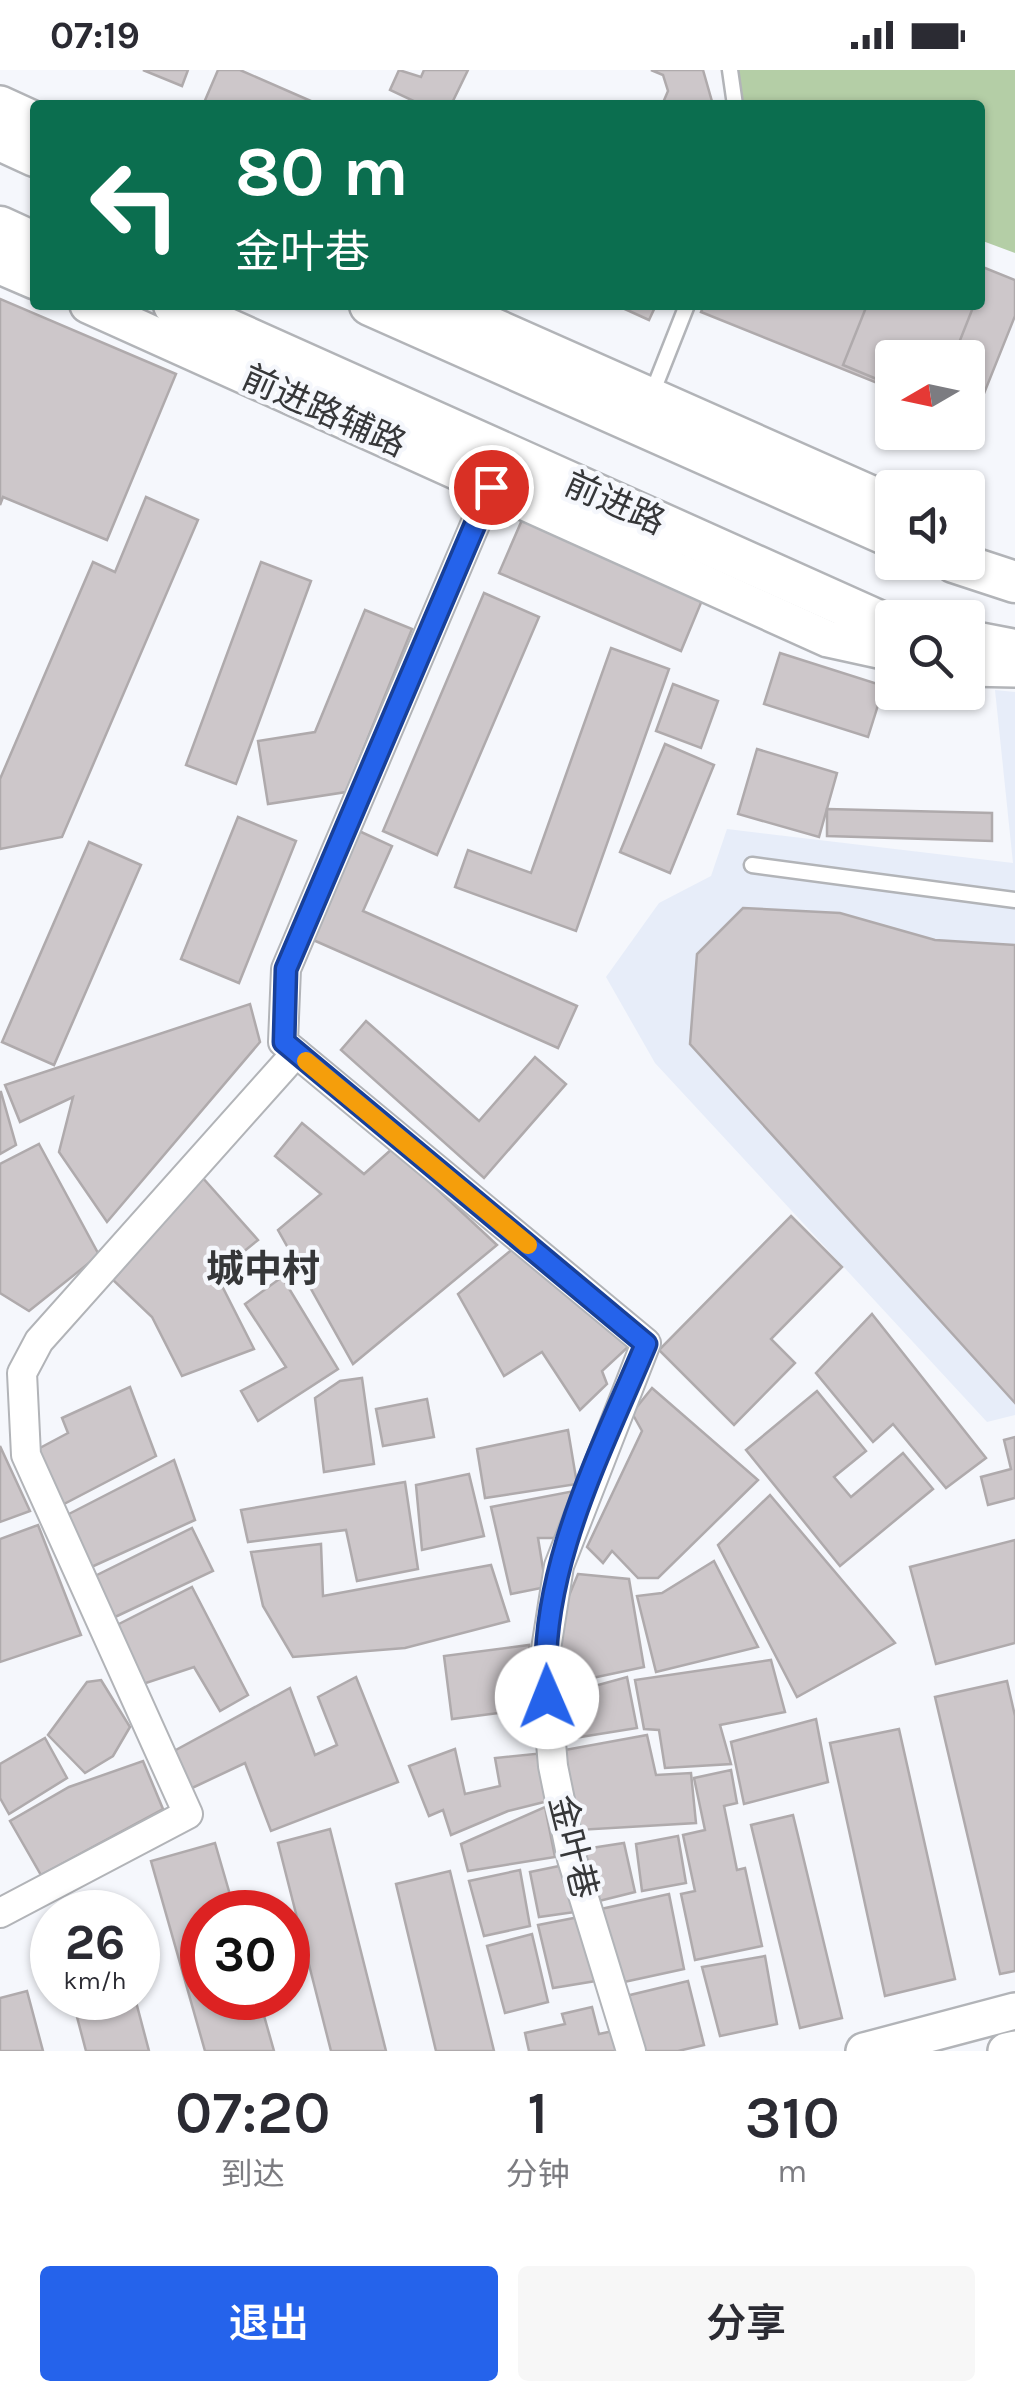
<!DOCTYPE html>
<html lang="zh">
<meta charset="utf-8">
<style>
:root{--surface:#fff;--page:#f7f7f7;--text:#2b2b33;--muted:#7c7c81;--accent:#2563eb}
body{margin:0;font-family:Karla,"Noto Sans SC",sans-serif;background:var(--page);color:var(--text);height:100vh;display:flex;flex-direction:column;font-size:38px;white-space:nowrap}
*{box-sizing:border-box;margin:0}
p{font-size:32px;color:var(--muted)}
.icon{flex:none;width:55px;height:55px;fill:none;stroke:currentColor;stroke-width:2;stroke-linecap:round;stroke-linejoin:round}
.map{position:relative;height:1981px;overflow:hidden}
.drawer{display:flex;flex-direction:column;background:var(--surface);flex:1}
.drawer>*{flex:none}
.top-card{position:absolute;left:30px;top:30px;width:955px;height:210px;border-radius:10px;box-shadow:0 2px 8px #0004;background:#0b6e4f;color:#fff;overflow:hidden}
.needle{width:65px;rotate:261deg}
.controls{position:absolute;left:875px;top:270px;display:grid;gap:20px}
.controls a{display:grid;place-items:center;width:110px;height:110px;border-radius:10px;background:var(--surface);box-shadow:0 2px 8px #0004;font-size:50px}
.speed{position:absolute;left:30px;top:1820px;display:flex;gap:20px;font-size:50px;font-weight:700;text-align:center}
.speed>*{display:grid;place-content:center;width:130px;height:130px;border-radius:50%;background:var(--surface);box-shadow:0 2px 8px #0004;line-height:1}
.speed small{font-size:25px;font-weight:400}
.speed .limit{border:15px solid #d22;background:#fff;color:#111}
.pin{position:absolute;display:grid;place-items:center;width:85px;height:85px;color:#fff;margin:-42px;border:5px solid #fff;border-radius:50%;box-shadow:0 2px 10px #0007}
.me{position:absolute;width:110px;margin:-55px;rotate:359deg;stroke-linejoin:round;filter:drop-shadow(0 0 8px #0008)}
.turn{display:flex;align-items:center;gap:35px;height:210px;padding:0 40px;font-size:45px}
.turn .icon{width:130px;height:130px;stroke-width:2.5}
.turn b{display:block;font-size:70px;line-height:85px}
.eta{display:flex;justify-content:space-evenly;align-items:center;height:170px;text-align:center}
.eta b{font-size:60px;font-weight:600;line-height:70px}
.action{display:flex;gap:20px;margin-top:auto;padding:20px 40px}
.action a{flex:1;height:115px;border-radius:10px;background:var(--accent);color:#fff;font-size:40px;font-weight:600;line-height:115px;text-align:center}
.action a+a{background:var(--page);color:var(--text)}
.status{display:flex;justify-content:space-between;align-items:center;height:70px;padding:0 50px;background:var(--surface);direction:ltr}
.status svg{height:28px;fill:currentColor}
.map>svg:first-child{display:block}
.built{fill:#e7edf9}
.green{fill:#b4cea6}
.building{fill:#cdc7ca;stroke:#afaaac;stroke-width:2.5}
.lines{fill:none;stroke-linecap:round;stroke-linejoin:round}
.service-casing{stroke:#b2b4b8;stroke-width:19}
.minor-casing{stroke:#b2b4b8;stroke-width:32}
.tertiary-casing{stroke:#b2b4b8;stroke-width:40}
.secondary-casing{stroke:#b2b4b8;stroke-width:45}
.service{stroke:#fff;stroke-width:14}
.minor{stroke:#fff;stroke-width:28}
.tertiary{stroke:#fff;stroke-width:35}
.secondary{stroke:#fff;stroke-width:40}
.route-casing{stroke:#184099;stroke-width:25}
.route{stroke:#2563eb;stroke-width:18}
.slow{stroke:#f59e0b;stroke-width:18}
.labels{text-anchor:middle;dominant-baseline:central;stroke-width:9;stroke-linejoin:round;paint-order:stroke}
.street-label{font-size:35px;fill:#363739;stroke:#f5f7fc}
.neighbourhood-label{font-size:38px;font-weight:bold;fill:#363739;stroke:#f5f7fc}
</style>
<div class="status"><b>07:19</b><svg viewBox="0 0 49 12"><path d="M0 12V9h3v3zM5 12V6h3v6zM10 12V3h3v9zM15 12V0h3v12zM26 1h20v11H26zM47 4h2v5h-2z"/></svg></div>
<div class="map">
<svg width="1015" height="1981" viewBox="0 0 1015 1981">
<rect width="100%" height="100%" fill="#f5f7fc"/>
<path class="built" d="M995,620L1015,622V1345L987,1352L655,993L606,907L659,833L711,806L727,759L1013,793Z"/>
<path class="green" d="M734,0H1015V183L980,170V35H739Z"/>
<g class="building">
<path d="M143,0H188L182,16Z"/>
<path d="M218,0H240L320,35H203Z"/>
<path d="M399,0L421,7L424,0H468L451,35H422L390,20Z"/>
<path d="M651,0H703L713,35H662L668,21L663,5Z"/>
<path d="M980,196L1015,210V246L973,351L968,349V288H892V319L701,242L704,235H980Z"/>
<path d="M0,229L176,304L107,470L3,427L0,435Z"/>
<path d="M616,235H656L649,250Z"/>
<path d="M867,235H974L953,288H901L903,283L892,279L879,310L843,295Z"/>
<path d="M146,427L198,450L62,767L0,779V709L93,492L115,502Z"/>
<path d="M522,450L703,528L681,581L499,503Z"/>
<path d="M261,492L311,511L236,714L186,695Z"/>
<path d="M484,523L539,547L437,785L383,761Z"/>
<path d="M365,540L412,559L346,722L268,734L258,671L315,662Z"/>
<path d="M611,578L669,599L576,861L455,817L468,780L531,803Z"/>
<path d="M780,583L884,616L868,667L764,634Z"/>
<path d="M673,614L718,631L701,678L656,661Z"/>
<path d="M665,674L714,695L670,803L620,782Z"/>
<path d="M757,679L837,703L819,767L738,744Z"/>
<path d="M827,739L992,743V771L827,766Z"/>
<path d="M238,747L296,771L239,913L181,889Z"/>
<path d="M359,761L392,776L363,841L577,936L558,978L311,869Z"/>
<path d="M89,772L141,795L54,995L2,972Z"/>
<path d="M743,838L840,843L935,870L1015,875V1333L690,974L697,884Z"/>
<path d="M250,934L260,972L107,1152L59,1082L73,1027L20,1052L5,1015Z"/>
<path d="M366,951L479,1051L535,987L566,1014L484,1108L341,980Z"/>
<path d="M1,1022L16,1075L0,1084V1022Z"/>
<path d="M302,1053L364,1104L393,1078L497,1175L353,1294L278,1160L321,1124L275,1086Z"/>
<path d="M39,1074L99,1185L29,1241L0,1223V1094Z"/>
<path d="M202,1107L258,1170L216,1204L254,1279L182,1306L152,1247L113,1210Z"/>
<path d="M791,1146L842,1197L771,1269L795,1293L734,1355L659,1280Z"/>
<path d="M515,1177L629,1276L602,1301L607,1314L580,1340L542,1282L504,1306L458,1224Z"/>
<path d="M282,1207L338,1299L258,1351L241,1321L286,1297L245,1234Z"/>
<path d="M872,1244L986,1388L946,1418L893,1354L873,1372L816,1303Z"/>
<path d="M362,1308L374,1394L324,1402L315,1328L340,1311Z"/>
<path d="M130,1317L156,1386L62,1435L38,1379L68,1363L62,1348Z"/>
<path d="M652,1318L758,1410L658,1508H638L612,1481L603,1493L587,1477L642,1361L632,1343Z"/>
<path d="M817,1321L866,1381L834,1407L851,1427L903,1383L933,1419L840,1496L746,1380Z"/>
<path d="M427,1329L434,1367L383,1376L376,1339Z"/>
<path d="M568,1360L577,1414L485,1428L477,1379Z"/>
<path d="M1015,1367V1428L988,1435L981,1407L1011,1399L1004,1370Z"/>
<path d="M0,1376L30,1441L0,1452Z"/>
<path d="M174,1390L195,1450L87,1499L65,1446Z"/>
<path d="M469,1404L484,1466L422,1480L416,1415Z"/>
<path d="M405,1412L418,1499L357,1511L346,1460L248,1472L241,1440Z"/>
<path d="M574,1421L561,1468H538L546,1517L511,1524L491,1437Z"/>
<path d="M770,1425L895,1573L797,1627L718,1475Z"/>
<path d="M38,1455L81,1565L0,1592V1469Z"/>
<path d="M192,1458L213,1501L115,1547L93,1507Z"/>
<path d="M1015,1470V1573L936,1594L910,1497Z"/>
<path d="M321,1474L323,1526L491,1495L509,1551L405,1578L293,1587L263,1536L251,1482Z"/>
<path d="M714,1491L758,1577L656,1602L637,1526L662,1523Z"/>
<path d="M578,1504L629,1509L644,1597L564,1614L558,1552Z"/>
<path d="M192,1517L248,1625L220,1641L194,1597L143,1614L115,1556Z"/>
<path d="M529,1575L537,1638L452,1649L444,1586Z"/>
<path d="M771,1590L785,1642L720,1655L731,1694L665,1698L659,1660L644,1659L635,1610Z"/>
<path d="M356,1607L398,1712L271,1761L245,1693L190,1719L174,1681L290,1618L315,1685L337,1675L318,1627Z"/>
<path d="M627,1607L637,1658L568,1669L562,1625Z"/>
<path d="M101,1610L130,1657L113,1686L85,1703L48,1665L87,1612Z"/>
<path d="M1007,1611L1015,1646V1901L1000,1904L935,1627Z"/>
<path d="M816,1649L828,1712L744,1734L731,1672Z"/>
<path d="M899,1659L955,1909L885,1926L830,1673Z"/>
<path d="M647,1665L656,1705L691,1703L696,1753L578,1760L565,1680Z"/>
<path d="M45,1668L67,1708L9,1744L0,1728V1694Z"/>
<path d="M455,1679L465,1724L500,1716L495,1688L544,1683L552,1730L508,1741L451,1765L443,1740L429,1746L409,1696Z"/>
<path d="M143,1691L163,1739L41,1805L10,1751L69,1717Z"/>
<path d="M731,1700L737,1733L724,1736L737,1800L745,1798L762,1876L695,1890L681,1824L695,1821L683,1765L705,1760L694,1708Z"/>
<path d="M545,1737L555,1787L468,1801L461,1774Z"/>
<path d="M793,1745L842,1948L800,1958L751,1755Z"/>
<path d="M330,1759L386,1981H331L278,1773Z"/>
<path d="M678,1766L686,1813L642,1821L636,1774Z"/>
<path d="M215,1773L235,1842H202V1928H259L274,1981H205L151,1791Z"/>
<path d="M624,1773L635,1822L595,1832L578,1780Z"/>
<path d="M564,1795L575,1842L539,1847L530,1802Z"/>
<path d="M520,1800L530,1856L484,1866L469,1811Z"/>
<path d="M450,1801L494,1981H436L396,1814Z"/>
<path d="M669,1824L684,1899L624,1912L601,1839Z"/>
<path d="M579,1847L602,1910L553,1918L538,1855Z"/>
<path d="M532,1864L548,1932L505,1943L487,1876Z"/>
<path d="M765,1886L777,1954L720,1966L702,1897Z"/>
<path d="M688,1911L704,1975L678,1981H645L626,1926Z"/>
<path d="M27,1921L43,1981H0V1928Z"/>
<path d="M72,1928H135L149,1981H86Z"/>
<path d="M592,1937L599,1964L613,1961L618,1981H529L525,1963L565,1954L562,1944Z"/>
</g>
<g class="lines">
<defs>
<g id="service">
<path d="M730,0L735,35"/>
<path d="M651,326L687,235"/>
<path d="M752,795L1015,830"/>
</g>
<g id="minor">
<path d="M491,417L286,899L283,972L646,1273L559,1496L544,1592L553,1696L572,1789L631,1981"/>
<path d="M0,1843L188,1744L26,1385L22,1303L39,1271L296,983"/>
</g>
<g id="tertiary">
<path d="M0,34L35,50"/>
<path d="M0,196L35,211"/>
<path d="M88,235L828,569L892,583"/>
<path d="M446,235L892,433"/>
<path d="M968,598L1015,599"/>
<path d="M864,1981L1015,1941"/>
<path d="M1006,1981L1015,1979"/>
</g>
<g id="secondary">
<path d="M0,70L35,86"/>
<path d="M0,157L35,173"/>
<path d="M174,235L892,557"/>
<path d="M370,235L892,467"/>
<path d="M954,492L1015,512"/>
<path d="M968,571L1015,580"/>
</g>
</defs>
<use href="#service" class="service-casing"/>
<use href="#minor" class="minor-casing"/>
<use href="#tertiary" class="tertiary-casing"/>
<use href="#secondary" class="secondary-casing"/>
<use href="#service" class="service"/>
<use href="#minor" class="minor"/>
<use href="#tertiary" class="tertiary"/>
<use href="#secondary" class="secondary"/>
</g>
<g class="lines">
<defs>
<path id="route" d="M491,417L286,899L284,972L646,1274C600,1384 536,1505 547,1627"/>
</defs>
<use href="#route" class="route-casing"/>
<use href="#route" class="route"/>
<path class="slow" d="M306,991L528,1175"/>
</g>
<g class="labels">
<g class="street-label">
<text transform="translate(324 341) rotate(24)">前进路辅路</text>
<text transform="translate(615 433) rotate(24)">前进路</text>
<text transform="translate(573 1777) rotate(76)">金叶巷</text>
</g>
<g class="neighbourhood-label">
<text x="263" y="1199">城中村</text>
</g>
</g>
</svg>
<div class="controls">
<a><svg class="needle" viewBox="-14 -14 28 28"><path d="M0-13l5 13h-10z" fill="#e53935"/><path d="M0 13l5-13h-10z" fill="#7c7c81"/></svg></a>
<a><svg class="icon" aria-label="sound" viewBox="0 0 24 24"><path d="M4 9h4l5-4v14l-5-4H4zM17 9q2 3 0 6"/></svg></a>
<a><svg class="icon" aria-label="search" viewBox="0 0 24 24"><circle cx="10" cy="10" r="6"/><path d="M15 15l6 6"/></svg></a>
</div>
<div class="speed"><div>26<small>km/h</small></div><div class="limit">30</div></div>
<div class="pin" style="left:491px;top:417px;background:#d93025"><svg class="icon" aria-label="arrive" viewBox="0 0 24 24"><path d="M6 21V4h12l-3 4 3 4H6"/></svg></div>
<svg class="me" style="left:547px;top:1627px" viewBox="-20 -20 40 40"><circle r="19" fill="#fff"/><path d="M0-13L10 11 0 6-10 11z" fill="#2563eb"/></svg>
<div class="top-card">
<div class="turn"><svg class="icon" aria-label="left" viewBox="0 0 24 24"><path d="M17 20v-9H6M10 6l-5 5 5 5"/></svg><div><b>80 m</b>金叶巷</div></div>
</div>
</div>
<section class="drawer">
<div class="eta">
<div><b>07:20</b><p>到达</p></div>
<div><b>1</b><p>分钟</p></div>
<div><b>310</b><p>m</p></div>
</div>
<div class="action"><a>退出</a><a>分享</a></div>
</section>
